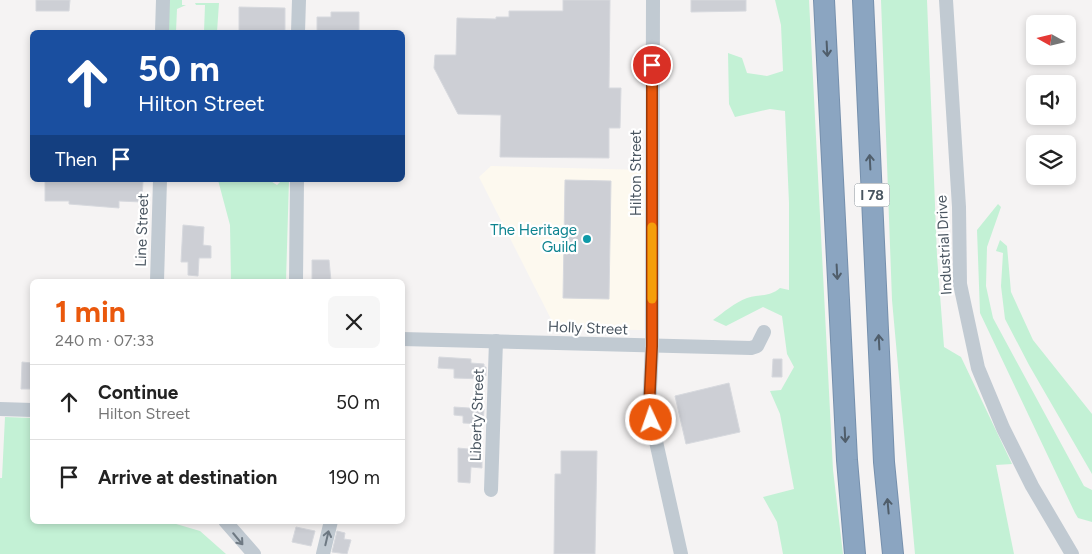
<!DOCTYPE html>
<meta charset="utf-8">
<style>
:root{--surface:#fff;--page:#f6f6f6;--text:#222;--muted:#767676;--line:#e0e0e0;--accent:#ea580c}
body{margin:0;font-family:Figtree,sans-serif;background:var(--page);color:var(--text);height:100vh;display:flex;flex-direction:column;font-size:19px;white-space:nowrap}
*{box-sizing:border-box;margin:0}
p{font-size:16px;color:var(--muted)}
.icon{flex:none;width:28px;height:28px;fill:none;stroke:currentColor;stroke-width:2;stroke-linecap:round;stroke-linejoin:round}
.map{position:relative;flex:1;overflow:hidden}
.drawer{position:absolute;left:30px;top:279px;width:375px;height:245px;display:flex;flex-direction:column;background:var(--surface);border-radius:8px;box-shadow:0 2px 8px #0003}
.drawer>*{flex:none}
.guide{position:absolute;left:30px;top:30px;width:375px;height:152px;border-radius:8px;box-shadow:0 2px 8px #0003;background:#1a4fa0;color:#fff;overflow:hidden}
.needle{width:32px;rotate:278deg}
.buttons{position:absolute;left:1026px;top:15px;display:grid;gap:10px}
.buttons a{display:grid;place-items:center;width:50px;height:50px;border-radius:8px;background:var(--surface);box-shadow:0 2px 8px #0003;font-size:25px}
.pin{position:absolute;display:grid;place-items:center;width:42px;height:42px;color:#fff;margin:-21px;border:2px solid #fff;border-radius:50%;box-shadow:0 1px 5px #0007}
.me{position:absolute;width:55px;margin:-28px;rotate:357deg;stroke-linejoin:round;filter:drop-shadow(0 0 4px #0008)}
.turn{display:flex;align-items:center;gap:18px;height:105px;padding:0 25px;font-size:22px}
.turn .icon{width:65px;height:65px;stroke-width:2.5}
.turn b{display:block;font-size:35px;line-height:42px}
.then{display:flex;align-items:center;height:48px;padding:0 25px;background:#0003;gap:10px;font-size:19px}
.round{display:grid;place-items:center;flex:none;width:52px;height:52px;border-radius:8px;background:var(--page)}
.headline{display:flex;align-items:center;justify-content:space-between;height:85px;padding:0 25px}
h1{font-size:30px;font-weight:700;line-height:38px;color:var(--accent)}
ul{padding:0;list-style:none}
li{display:flex;align-items:center;gap:15px;height:75px;padding:0 25px;border-top:1px solid var(--line)}
li div{flex:1}
li b{display:block;font-size:19px}
li em{font-style:normal}
.map>svg:first-child{display:block}
.commercial{fill:#fdf9ef}
.green{fill:#c3f1d5}
.building{fill:#cdcfd5;stroke:#d7d9de}
.lines{fill:none;stroke-linecap:round;stroke-linejoin:round}
.highway-casing{stroke:#7690ad;stroke-width:22}
.minor{stroke:#c1cad2;stroke-width:14}
.highway{stroke:#8ba5c1;stroke-width:20}
.oneway{stroke:#505e6b}
.oneway2{stroke:#6e7983}
.route-casing{stroke:#983908;stroke-width:12}
.route{stroke:#ea580c;stroke-width:9}
.slow{stroke:#f59e0b;stroke-width:9}
.culture-dot{fill:#0f9aa8;stroke:#fff;stroke-width:2}
.labels{text-anchor:middle;dominant-baseline:central;stroke-width:4.5;stroke-linejoin:round;paint-order:stroke}
.shield{fill:#fff;stroke:#808990;stroke-width:1}
.shield-label{font-size:14px;font-weight:bold;fill:#4a5661}
.street-label{font-size:15px;fill:#4a5661;stroke:#fff}
.culture-label{font-size:15px;fill:#0d838f;stroke:#fff;text-anchor:end}
</style>
<div class="map">
<svg width="1092" height="554" viewBox="0 0 1092 554">
<rect width="100%" height="100%" fill="#f5f3f3"/>
<path class="commercial" d="M491,166L645,170L644,330L556,329L479,177Z"/>
<g class="green">
<path d="M169,0H182V5H186L177,9L176,32H168Z"/>
<path d="M775,0H809L833,470L843,554H783L777,522L763,497L794,489L780,414L770,391L781,390L794,367L787,354L782,316L763,307L726,326L713,320C724,312 734,303 747,298C760,294 770,297 780,288L789,290V203L785,111L770,109L735,117L729,104L728,53L742,58L747,73L767,76L783,71L781,25Z"/>
<path d="M881,0H927L937,256L944,347L961,357L1012,464L996,465L1014,554H915L892,300Z"/>
<path d="M195,3H219L217,32H204L205,5H196Z"/>
<path d="M218,180H269L277,185L282,180H289L286,281H231L230,225Z"/>
<path d="M998,204L1001,207L987,247L986,286L993,318L1084,486L1092,490V522L1078,518L1075,513L980,313L977,230Z"/>
<path d="M1000,240L1007,246L1011,292L1033,340L1092,414V474L1029,365L1005,319L1001,286L1003,253L996,251Z"/>
<path d="M5,417L32,418V521H166L200,531L226,554H0V478H2Z"/>
</g>
<g class="building">
<path d="M36,0H70L69,11H36Z"/>
<path d="M563,0H610L609,88H621L620,128H609V158L500,157L501,115L458,114L434,68L435,55H456L457,18L496,19V17H509V11H563Z"/>
<path d="M691,0H746V11L691,12Z"/>
<path d="M239,7L285,8V32H239Z"/>
<path d="M331,12H359V32H317V17H331Z"/>
<path d="M45,180H143L142,202L119,201V208L69,204V201H45Z"/>
<path d="M565,180L611,181L609,299L563,298Z"/>
<path d="M183,225L204,227L203,245L211,246V258H199L198,276L188,275V262H181Z"/>
<path d="M312,260H329L331,281H312Z"/>
<path d="M439,357L471,359V363L484,364V367H486V376H484V379L454,378V369L438,368Z"/>
<path d="M773,359H782V377H772Z"/>
<path d="M22,362L32,363V389H21Z"/>
<path d="M729,383L740,432L686,444L675,396Z"/>
<path d="M454,407L484,409L483,424L463,423V416L454,415Z"/>
<path d="M458,448L468,449V453H482V468L471,467L470,483L458,482Z"/>
<path d="M561,451H597L595,554H554L555,474H561Z"/>
<path d="M296,527L315,531L311,546L292,542Z"/>
<path d="M337,531L345,533L344,539L351,540L347,554L332,552Z"/>
</g>
<g class="lines">
<defs>
<g id="highway">
<path d="M824,0L847,460L855,554"/>
<path d="M863,0L884,462L893,554"/>
</g>
</defs>
<use href="#highway" class="highway-casing"/>
<g class="minor">
<path d="M653,0L652,346L649,410L681,554"/>
<path d="M946,0L959,207L960,284L978,368L1003,428L1032,486L1072,554"/>
<path d="M162,32L163,0"/>
<path d="M298,32L299,0"/>
<path d="M157,281L160,180"/>
<path d="M296,281L297,180"/>
<path d="M402,339L751,348L757,346L764,332"/>
<path d="M0,409L32,410"/>
<path d="M491,490L496,341"/>
<path d="M225,521L254,554"/>
<path d="M323,554L331,521"/>
</g>
<use href="#highway" class="highway"/>
</g>
<defs><path id="oneway-shaft" d="M-6 0H5M1.5-3L5.5 0L1.5 3" fill="none" stroke-width="1.6" stroke-linecap="round" stroke-linejoin="round" transform="scale(1.25)"/></defs>
<g class="oneway">
<use href="#oneway-shaft" transform="translate(827 49) rotate(87)"/>
<use href="#oneway-shaft" transform="translate(870 162) rotate(-93)"/>
<use href="#oneway-shaft" transform="translate(837 272) rotate(87)"/>
<use href="#oneway-shaft" transform="translate(879 342) rotate(-93)"/>
<use href="#oneway-shaft" transform="translate(845 435) rotate(87)"/>
<use href="#oneway-shaft" transform="translate(888 506) rotate(-95)"/>
</g>
<g class="oneway2">
<use href="#oneway-shaft" transform="translate(327 538) rotate(-77)"/>
<use href="#oneway-shaft" transform="translate(238 539) rotate(50)"/>
</g>
<g class="lines">
<defs>
<path id="route" d="M651,420L649,410L652,346V65"/>
</defs>
<use href="#route" class="route-casing"/>
<use href="#route" class="route"/>
<path class="slow" d="M652,299V227"/>
</g>
<circle class="culture-dot" cx="587" cy="239" r="5"/>
<g class="labels">
<rect class="shield" x="854.5" y="183.5" width="35" height="23" rx="4"/>
<g class="shield-label">
<text x="872" y="195">I 78</text>
</g>
<g class="street-label">
<text transform="translate(636 173) rotate(-90)">Hilton Street</text>
<text transform="translate(142 230) rotate(-88)">Line Street</text>
<text transform="translate(944 245) rotate(-93)">Industrial Drive</text>
<text transform="translate(588 328) rotate(2)">Holly Street</text>
<text transform="translate(477 415) rotate(-88)">Liberty Street</text>
</g>
<g class="culture-label">
<text x="577" y="230">The Heritage<tspan x="577" dy="17">Guild</tspan></text>
</g>
</g>
</svg>
<div class="buttons">
<a><svg class="needle" viewBox="-14 -14 28 28"><path d="M0-13l5 13h-10z" fill="#e53935"/><path d="M0 13l5-13h-10z" fill="#767676"/></svg></a>
<a><svg class="icon" aria-label="sound" viewBox="0 0 24 24"><path d="M4 9h4l5-4v14l-5-4H4zM17 9q2 3 0 6"/></svg></a>
<a><svg class="icon" aria-label="layers" viewBox="0 0 24 24"><path d="M12 4l9 5-9 5-9-5zM3 14l9 5 9-5"/></svg></a>
</div>
<div class="pin" style="left:652px;top:65px;background:#d93025"><svg class="icon" aria-label="arrive" viewBox="0 0 24 24"><path d="M6 21V4h12l-3 4 3 4H6"/></svg></div>
<svg class="me" style="left:651px;top:420px" viewBox="-20 -20 40 40"><circle r="17" fill="#ea580c" stroke="#fff" stroke-width="3"/><path d="M0-11L8 9 0 5-8 9z" fill="#fff"/></svg>
<div class="guide">
<div class="turn"><svg class="icon" aria-label="ahead" viewBox="0 0 24 24"><path d="M12 20V5M6 11l6-6 6 6"/></svg><div><b>50 m</b>Hilton Street</div></div>
<div class="then">Then<svg class="icon" aria-label="arrive" viewBox="0 0 24 24"><path d="M6 21V4h12l-3 4 3 4H6"/></svg></div>
</div>
<section class="drawer">
<div class="headline"><div><h1>1 min</h1><p>240 m · 07:33</p></div><a class="round"><svg class="icon" aria-label="close" viewBox="0 0 24 24"><path d="M6 6l12 12M18 6L6 18"/></svg></a></div>
<ul>
<li><svg class="icon" aria-label="ahead" viewBox="0 0 24 24"><path d="M12 20V5M6 11l6-6 6 6"/></svg><div><b>Continue</b><p>Hilton Street</p></div><em>50 m</em></li>
<li><svg class="icon" aria-label="arrive" viewBox="0 0 24 24"><path d="M6 21V4h12l-3 4 3 4H6"/></svg><div><b>Arrive at destination</b></div><em>190 m</em></li>
</ul>
</section>
</div>
